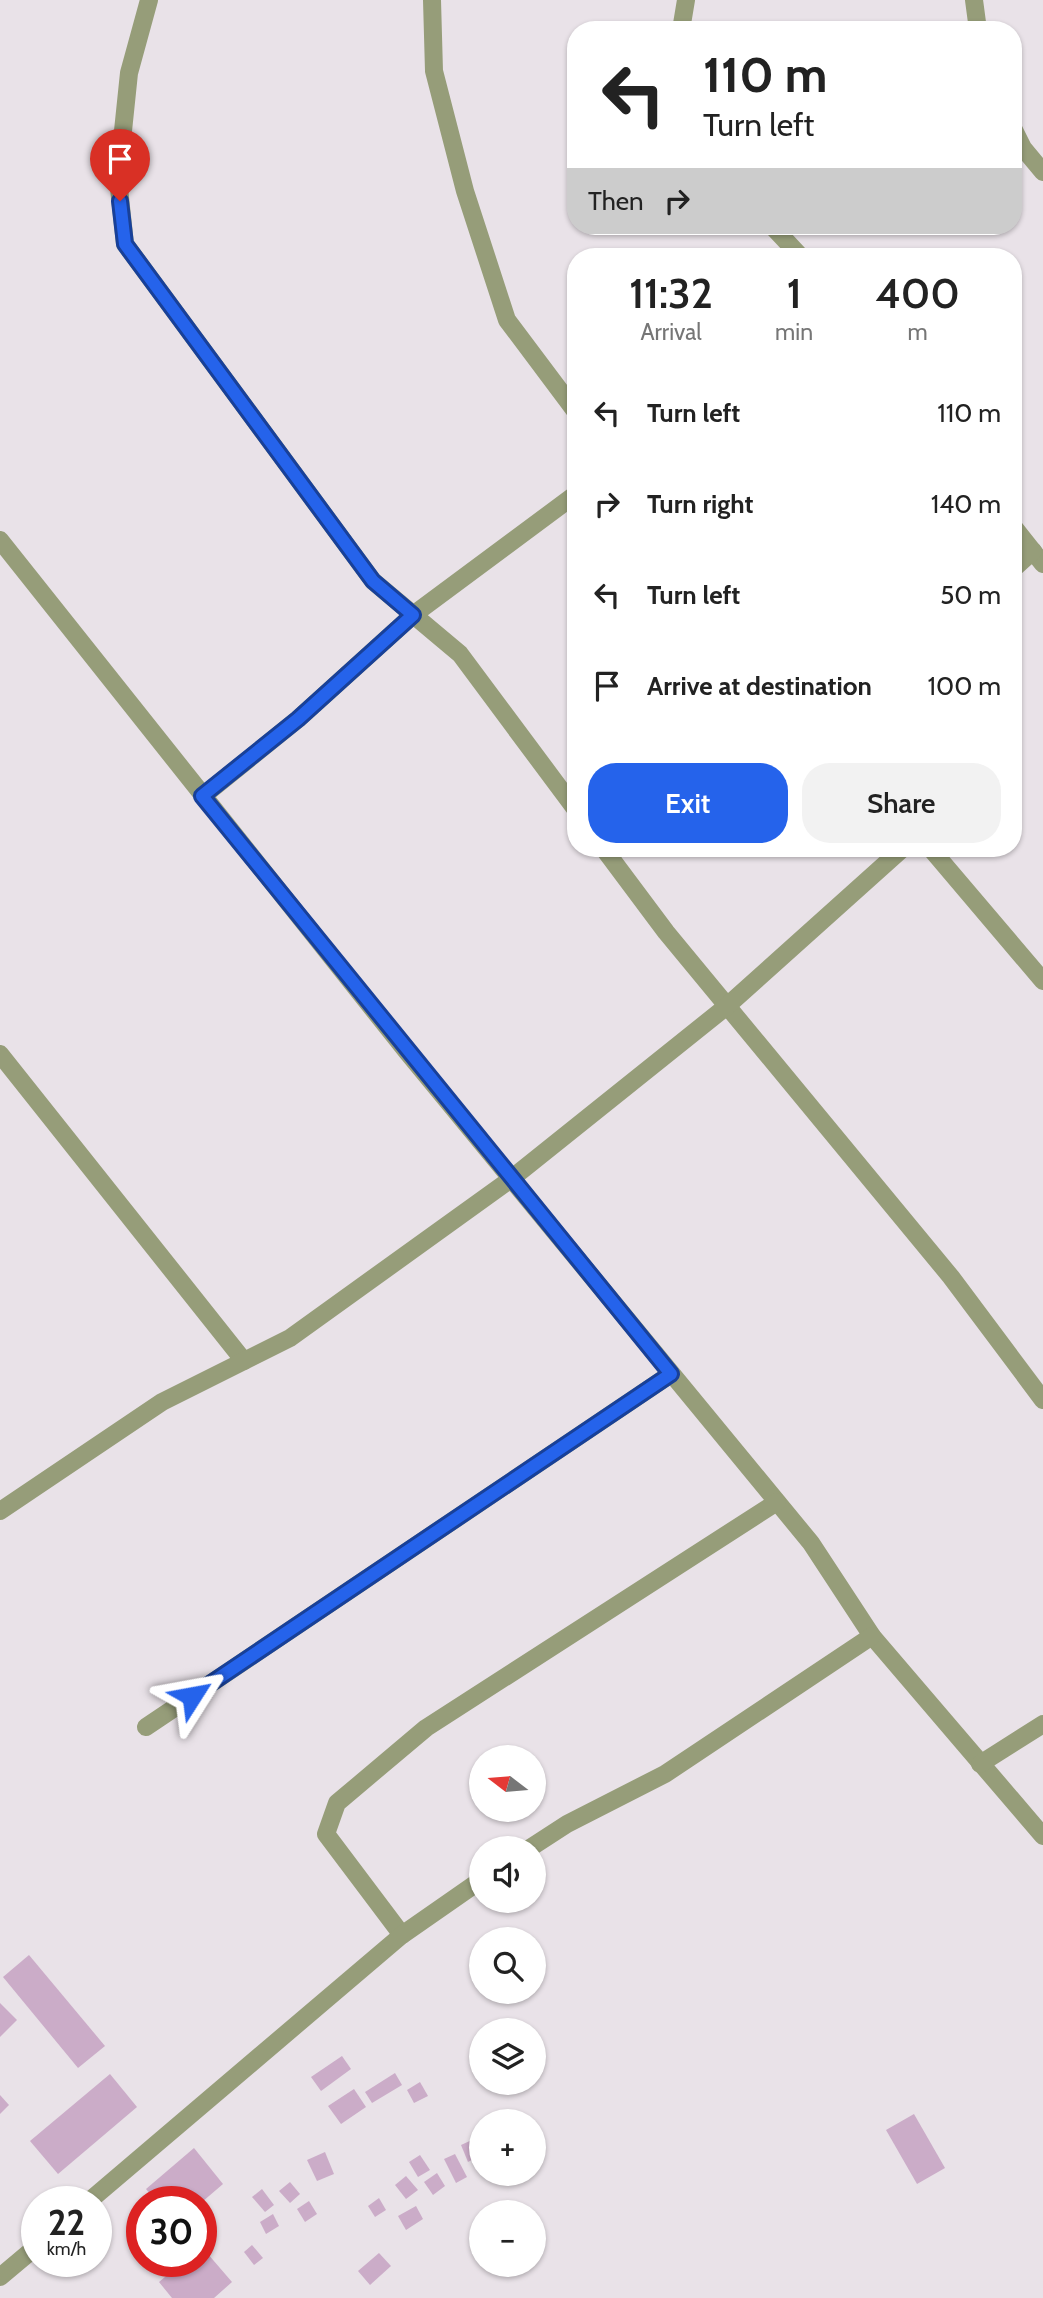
<!DOCTYPE html>
<meta charset="utf-8">
<style>
:root{--surface:#fff;--page:#f2f2f2;--text:#222;--muted:#767676;--accent:#2563eb}
body{margin:0;font-family:Cabin,sans-serif;background:var(--page);color:var(--text);height:100vh;display:flex;flex-direction:column;font-size:26px;white-space:nowrap}
*{box-sizing:border-box;margin:0}
p{font-size:23px;color:var(--muted)}
.icon{flex:none;width:38px;height:38px;fill:none;stroke:currentColor;stroke-width:2;stroke-linecap:round;stroke-linejoin:round}
.map{position:relative;flex:1;overflow:hidden}
.panel{position:absolute;left:567px;top:248px;width:455px;height:609px;display:flex;flex-direction:column;background:var(--surface);border-radius:28px;box-shadow:0 2px 5px #0004}
.panel>*{flex:none}
.top-card{position:absolute;left:567px;top:21px;width:455px;height:214px;border-radius:28px;box-shadow:0 2px 5px #0004;background:#fff;color:var(--text);overflow:hidden}
.needle{width:46px;rotate:286deg}
.tools{position:absolute;left:469px;top:1745px;display:grid;gap:14px}
.tools a{display:grid;place-items:center;width:77px;height:77px;border-radius:50%;background:var(--surface);box-shadow:0 2px 5px #0004;font-size:35px}
.speed{position:absolute;left:21px;top:2186px;display:flex;gap:14px;font-size:35px;font-weight:700;text-align:center}
.speed>*{display:grid;place-content:center;width:91px;height:91px;border-radius:50%;background:var(--surface);box-shadow:0 2px 5px #0004;line-height:1}
.speed small{font-size:18px;font-weight:400}
.speed .limit{border:10px solid #d22;background:#fff;color:#111}
.pin{position:absolute;display:grid;place-items:center;width:60px;height:60px;color:#fff;margin:-72px -30px;border-radius:50% 50% 50% 0;rotate:-45deg;box-shadow:0 0 7px #0007}
.pin .icon{rotate:45deg}
.me{position:absolute;width:77px;margin:-38px;rotate:56deg;stroke-linejoin:round;filter:drop-shadow(0 0 5px #0008)}
.turn{display:flex;align-items:center;gap:24px;height:147px;padding:0 21px;font-size:32px}
.turn .icon{width:91px;height:91px;stroke-width:2.5}
.turn b{display:block;font-size:49px;line-height:60px}
.then{display:flex;align-items:center;height:66px;padding:0 21px;background:#0003;gap:14px;font-size:26px}
.eta{display:flex;justify-content:space-evenly;align-items:center;height:119px;text-align:center}
.eta b{font-size:42px;font-weight:600;line-height:49px}
.cta{display:flex;gap:14px;margin-top:auto;padding:14px 21px}
.cta a{flex:1;height:80px;border-radius:28px;background:var(--accent);color:#fff;font-size:28px;font-weight:600;line-height:80px;text-align:center}
.cta a+a{background:var(--page);color:var(--text)}
ul{padding:0;list-style:none}
li{display:flex;align-items:center;gap:21px;height:91px;padding:0 21px}
li div{flex:1}
li b{display:block;font-size:26px}
li em{font-style:normal}
.map>svg:first-child{display:block}
.building{fill:#cbacc8}
.lines{fill:none;stroke-linecap:round;stroke-linejoin:round}
.street{stroke:#969d79;stroke-width:18}
.route-casing{stroke:#184099;stroke-width:18}
.route{stroke:#2563eb;stroke-width:12}
</style>
<div class="map">
<svg width="1043" height="2298" viewBox="0 0 1043 2298">
<rect width="100%" height="100%" fill="#e9e2e8"/>
<g class="building">
<path d="M29,1955L105,2046L78,2068L3,1977Z"/>
<path d="M0,2003L17,2020L0,2037Z"/>
<path d="M342,2056L351,2069L321,2091L311,2077Z"/>
<path d="M395,2073L402,2085L372,2103L365,2092Z"/>
<path d="M110,2074L137,2107L58,2174L30,2141Z"/>
<path d="M420,2082L428,2096L414,2103L407,2090Z"/>
<path d="M354,2089L366,2107L341,2124L328,2106Z"/>
<path d="M0,2095L9,2105L0,2114Z"/>
<path d="M914,2114L945,2168L917,2184L886,2130Z"/>
<path d="M474,2139L481,2155L468,2162L461,2145Z"/>
<path d="M194,2148L223,2184L202,2202H157L146,2189Z"/>
<path d="M325,2152L334,2174L317,2181L307,2160Z"/>
<path d="M455,2154L467,2177L456,2183L444,2159Z"/>
<path d="M420,2155L430,2170L418,2177L409,2162Z"/>
<path d="M437,2173L445,2186L433,2195L424,2182Z"/>
<path d="M406,2176L418,2190L406,2199L395,2185Z"/>
<path d="M290,2182L300,2194L290,2203L279,2191Z"/>
<path d="M262,2189L274,2205L265,2212L252,2197Z"/>
<path d="M379,2198L386,2210L375,2217L368,2206Z"/>
<path d="M309,2201L317,2214L305,2222L297,2209Z"/>
<path d="M416,2206L423,2219L406,2230L398,2216Z"/>
<path d="M273,2214L279,2226L266,2234L260,2222Z"/>
<path d="M252,2245L263,2258L254,2265L244,2252Z"/>
<path d="M201,2246L232,2282L214,2298H172L159,2282L184,2261H201Z"/>
<path d="M379,2253L391,2266L370,2285L358,2271Z"/>
</g>
<g class="lines">
<g class="street">
<path d="M149,0L129,73L118,179L125,244L373,581L460,654L576,810"/>
<path d="M432,0L434,71L465,191L507,320L576,412"/>
<path d="M974,0L978,30"/>
<path d="M681,30L686,0"/>
<path d="M1013,128L1023,148L1043,172"/>
<path d="M772,226L801,257"/>
<path d="M1013,526L1043,564"/>
<path d="M0,540L407,1052L811,1543L872,1636L1043,1836"/>
<path d="M1013,569L1033,551"/>
<path d="M203,796L298,719L413,615L576,494"/>
<path d="M604,849L666,932L951,1277L1043,1400"/>
<path d="M931,849L1043,981"/>
<path d="M0,1054L244,1361"/>
<path d="M0,1511L162,1402L290,1338L511,1179L727,1006L902,849"/>
<path d="M146,1727L671,1374"/>
<path d="M980,1764L1043,1724"/>
<path d="M530,1848L567,1824L665,1774L872,1636"/>
<path d="M402,1935L326,1834L337,1803L426,1728L777,1502"/>
<path d="M88,2202L402,1935L481,1880"/>
<path d="M0,2277L37,2246"/>
</g>
</g>
<g class="lines">
<defs>
<path id="route" d="M120,201L125,244L373,581L413,615L298,719L202,796L671,1374L192,1696"/>
</defs>
<use href="#route" class="route-casing"/>
<use href="#route" class="route"/>
</g>
</svg>
<div class="tools">
<a><svg class="needle" viewBox="-14 -14 28 28"><path d="M0-13l5 13h-10z" fill="#e53935"/><path d="M0 13l5-13h-10z" fill="#767676"/></svg></a>
<a><svg class="icon" aria-label="sound" viewBox="0 0 24 24"><path d="M4 9h4l5-4v14l-5-4H4zM17 9q2 3 0 6"/></svg></a>
<a><svg class="icon" aria-label="search" viewBox="0 0 24 24"><circle cx="10" cy="10" r="6"/><path d="M15 15l6 6"/></svg></a>
<a><svg class="icon" aria-label="layers" viewBox="0 0 24 24"><path d="M12 4l9 5-9 5-9-5zM3 14l9 5 9-5"/></svg></a>
<a>+</a>
<a>−</a>
</div>
<div class="speed"><div>22<small>km/h</small></div><div class="limit">30</div></div>
<div class="pin" style="left:120px;top:201px;background:#d93025"><svg class="icon" aria-label="arrive" viewBox="0 0 24 24"><path d="M6 21V4h12l-3 4 3 4H6"/></svg></div>
<svg class="me" style="left:192px;top:1696px" viewBox="-20 -20 40 40"><path d="M0-17L14 15 0 8-14 15z" fill="#2563eb" stroke="#fff" stroke-width="4"/></svg>
<div class="top-card">
<div class="turn"><svg class="icon" aria-label="left" viewBox="0 0 24 24"><path d="M17 20v-9H6M10 6l-5 5 5 5"/></svg><div><b>110 m</b>Turn left</div></div>
<div class="then">Then<svg class="icon" aria-label="right" viewBox="0 0 24 24"><path d="M7 20v-9h11M14 6l5 5-5 5"/></svg></div>
</div>
<section class="panel">
<div class="eta">
<div><b>11:32</b><p>Arrival</p></div>
<div><b>1</b><p>min</p></div>
<div><b>400</b><p>m</p></div>
</div>
<ul>
<li><svg class="icon" aria-label="left" viewBox="0 0 24 24"><path d="M17 20v-9H6M10 6l-5 5 5 5"/></svg><div><b>Turn left</b></div><em>110 m</em></li>
<li><svg class="icon" aria-label="right" viewBox="0 0 24 24"><path d="M7 20v-9h11M14 6l5 5-5 5"/></svg><div><b>Turn right</b></div><em>140 m</em></li>
<li><svg class="icon" aria-label="left" viewBox="0 0 24 24"><path d="M17 20v-9H6M10 6l-5 5 5 5"/></svg><div><b>Turn left</b></div><em>50 m</em></li>
<li><svg class="icon" aria-label="arrive" viewBox="0 0 24 24"><path d="M6 21V4h12l-3 4 3 4H6"/></svg><div><b>Arrive at destination</b></div><em>100 m</em></li>
</ul>
<div class="cta"><a>Exit</a><a>Share</a></div>
</section>
</div>
